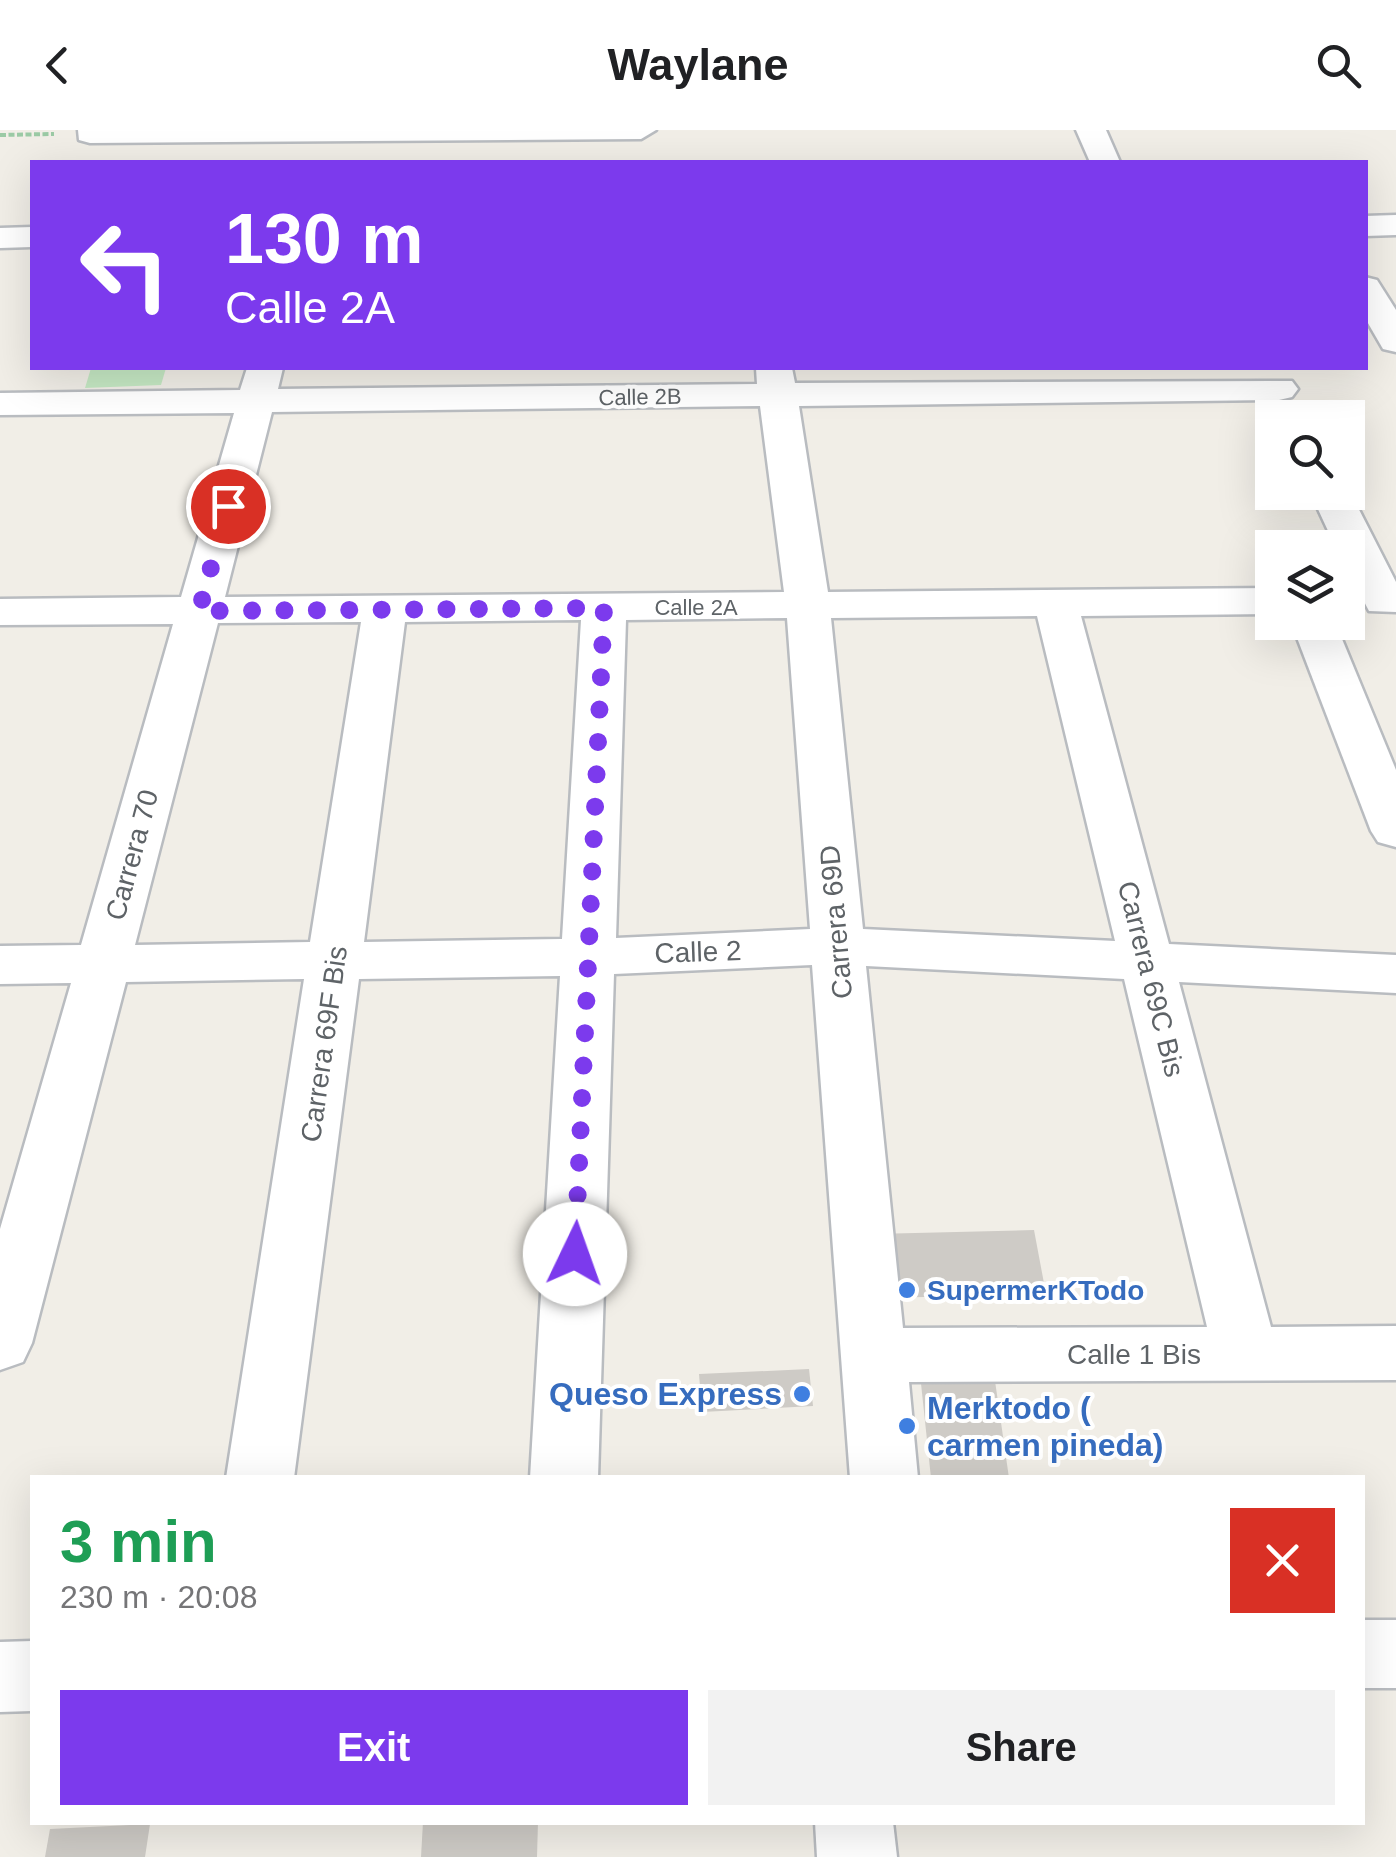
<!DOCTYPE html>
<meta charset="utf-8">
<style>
:root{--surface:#fff;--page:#f2f2f2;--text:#202124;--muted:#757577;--accent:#7c3aed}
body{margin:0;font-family:Arial,sans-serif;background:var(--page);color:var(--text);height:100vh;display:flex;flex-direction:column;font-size:38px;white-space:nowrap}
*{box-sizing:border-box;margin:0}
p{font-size:32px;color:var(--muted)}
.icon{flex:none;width:55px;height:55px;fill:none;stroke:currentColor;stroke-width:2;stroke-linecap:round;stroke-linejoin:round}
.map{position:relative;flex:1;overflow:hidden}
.drawer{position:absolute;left:30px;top:1345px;width:1335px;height:350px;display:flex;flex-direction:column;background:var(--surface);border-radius:0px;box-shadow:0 10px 40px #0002}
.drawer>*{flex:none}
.banner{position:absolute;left:30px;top:30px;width:1338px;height:210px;border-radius:0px;box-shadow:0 10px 40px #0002;background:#7c3aed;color:#fff;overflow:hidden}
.buttons{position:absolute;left:1255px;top:270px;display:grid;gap:20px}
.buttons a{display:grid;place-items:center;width:110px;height:110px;border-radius:0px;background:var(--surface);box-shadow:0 10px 40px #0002;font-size:50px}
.pin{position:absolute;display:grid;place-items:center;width:85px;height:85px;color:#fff;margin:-42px;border:5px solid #fff;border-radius:50%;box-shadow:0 2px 10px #0007}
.me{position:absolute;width:110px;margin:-55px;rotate:3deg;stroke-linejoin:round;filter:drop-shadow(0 0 8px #0008)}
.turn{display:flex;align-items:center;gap:35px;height:210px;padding:0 30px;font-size:45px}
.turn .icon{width:130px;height:130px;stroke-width:2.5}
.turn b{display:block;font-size:70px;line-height:85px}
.round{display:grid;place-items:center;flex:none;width:105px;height:105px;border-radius:0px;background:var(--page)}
.headline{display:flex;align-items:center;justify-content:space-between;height:170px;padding:0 30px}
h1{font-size:60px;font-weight:600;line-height:75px;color:#1e9e55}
.cta{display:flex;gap:20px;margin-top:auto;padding:20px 30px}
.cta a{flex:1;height:115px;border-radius:0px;background:var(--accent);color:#fff;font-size:40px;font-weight:600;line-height:115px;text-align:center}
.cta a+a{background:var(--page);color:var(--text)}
header{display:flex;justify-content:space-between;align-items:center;height:130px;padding:0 30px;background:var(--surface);font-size:45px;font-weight:600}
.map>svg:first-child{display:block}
.green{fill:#c5e8c3}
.building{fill:#cecbc6}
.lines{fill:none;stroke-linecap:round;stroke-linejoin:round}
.minor-casing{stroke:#b9bcc0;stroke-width:5}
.path{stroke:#9bcaa5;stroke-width:4;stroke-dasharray:6 2.5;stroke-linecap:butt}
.minor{fill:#fff;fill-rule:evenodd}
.route{stroke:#7c3aed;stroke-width:18;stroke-dasharray:0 32.4}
.shop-dot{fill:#3f7fe0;stroke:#fff;stroke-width:4}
.labels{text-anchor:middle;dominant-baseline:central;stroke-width:8;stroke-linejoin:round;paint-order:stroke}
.far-street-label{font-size:22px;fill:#5e6367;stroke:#fff}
.street-label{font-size:28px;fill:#5e6367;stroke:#fff}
.shop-label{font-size:28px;font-weight:bold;fill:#366cbe;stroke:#fff;text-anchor:start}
.near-shop-label{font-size:32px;font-weight:bold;fill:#366cbe;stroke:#fff;text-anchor:end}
</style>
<header><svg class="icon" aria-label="back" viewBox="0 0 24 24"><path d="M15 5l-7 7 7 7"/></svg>Waylane<svg class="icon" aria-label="search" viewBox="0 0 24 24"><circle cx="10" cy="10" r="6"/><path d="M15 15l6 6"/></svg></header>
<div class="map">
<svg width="1396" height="1727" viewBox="0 0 1396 1727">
<rect width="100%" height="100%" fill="#f1eee7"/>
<path class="green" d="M91,238H166L161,255L85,258Z"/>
<g class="building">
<path d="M1034,1100L1046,1164L882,1168L874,1104Z"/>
<path d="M809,1239L813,1276L702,1282L699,1244Z"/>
<path d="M920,1244H994L1009,1348H931Z"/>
<path d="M423,1692H538L537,1727H421Z"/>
<path d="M150,1694L145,1727H45L50,1699Z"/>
</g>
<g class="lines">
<defs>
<g id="minor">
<path d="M78,0H656L641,9L90,13L79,10Z"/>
<path d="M1076,0H1106L1120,32H1090Z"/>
<path d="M1396,85V105L1365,106V86Z"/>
<path d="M32,97V117L0,118V98Z"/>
<path d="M1365,147L1377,150L1396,180V222L1383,219L1365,188Z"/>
<path d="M247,238H283L278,259L757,254L756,238H792L795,253L1292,251L1298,259L1292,267L1279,270L799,276L828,462L1272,458V484L1081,486L1169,814L1396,825V863L1179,852L1271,1197L1396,1196V1250L909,1252L918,1348H850L812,835L614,844L598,1348H530L560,846L359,849L294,1348H226L304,849L126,852L32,1213L23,1232L0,1240V1099L71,853L0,854V816L81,815L173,494L0,495V469L181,467L234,283L0,285V263L240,260ZM760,276L784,462L225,467L272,282ZM1037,486L1115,811L863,799L831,488ZM787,488L810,799L616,808L626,490ZM581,490L562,809L364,812L405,492ZM361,492L310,812L135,815L218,493ZM866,836L1124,849L1207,1197L903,1198Z"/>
<path d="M1348,358L1396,452V482L1369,481L1348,441V418H1336L1310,362H1348Z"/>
<path d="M1291,492H1335L1396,640V717L1378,712L1371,701Z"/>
<rect x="1362" y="1490" width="34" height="68"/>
<path d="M32,1511V1581L0,1582V1512Z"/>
<path d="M815,1692H893L897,1727H817Z"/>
</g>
</defs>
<use href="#minor" class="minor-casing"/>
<path class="path" d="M0,5L54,4"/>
<use href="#minor" class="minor"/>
</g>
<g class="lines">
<path class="route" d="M228,376L199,481L604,478L575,1124"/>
</g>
<g class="shop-dot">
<circle cx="907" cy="1160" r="10"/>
<circle cx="802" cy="1264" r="10"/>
<circle cx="907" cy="1296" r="10"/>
</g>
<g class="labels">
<g class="far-street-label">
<text transform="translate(640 267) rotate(-1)">Calle 2B</text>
<text x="696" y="477">Calle 2A</text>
</g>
<g class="street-label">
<text transform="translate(132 725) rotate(-75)">Carrera 70</text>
<text transform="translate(836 792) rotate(-95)">Carrera 69D</text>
<text transform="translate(698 822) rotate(-2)">Calle 2</text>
<text transform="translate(1151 849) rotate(76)">Carrera 69C Bis</text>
<text transform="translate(324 914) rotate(-82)">Carrera 69F Bis</text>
<text x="1134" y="1224">Calle 1 Bis</text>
</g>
<g class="shop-label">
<text x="927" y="1160">SupermerKTodo</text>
</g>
<g class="near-shop-label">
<text x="782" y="1264">Queso Express</text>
<text x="927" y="1278" text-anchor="start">Merktodo (<tspan x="927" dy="37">carmen pineda)</tspan></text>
</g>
</g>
</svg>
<div class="buttons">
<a><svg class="icon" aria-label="search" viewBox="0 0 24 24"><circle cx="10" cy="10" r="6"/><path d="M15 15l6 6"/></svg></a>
<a><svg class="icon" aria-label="layers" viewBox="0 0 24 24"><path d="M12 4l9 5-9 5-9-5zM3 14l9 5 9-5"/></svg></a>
</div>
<div class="pin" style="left:228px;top:376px;background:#d93025"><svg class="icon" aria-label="arrive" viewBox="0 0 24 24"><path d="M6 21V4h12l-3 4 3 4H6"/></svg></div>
<svg class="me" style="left:575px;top:1124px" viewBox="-20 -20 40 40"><circle r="19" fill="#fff"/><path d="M0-13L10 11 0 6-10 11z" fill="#7c3aed"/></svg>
<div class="banner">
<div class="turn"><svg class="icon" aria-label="left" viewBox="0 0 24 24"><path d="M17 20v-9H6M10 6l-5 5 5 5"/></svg><div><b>130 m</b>Calle 2A</div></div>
</div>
<section class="drawer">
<div class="headline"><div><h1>3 min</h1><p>230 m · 20:08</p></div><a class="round" style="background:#d93025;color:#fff"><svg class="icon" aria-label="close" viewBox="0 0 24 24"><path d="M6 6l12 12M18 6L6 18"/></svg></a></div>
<div class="cta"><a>Exit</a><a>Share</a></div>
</section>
</div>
